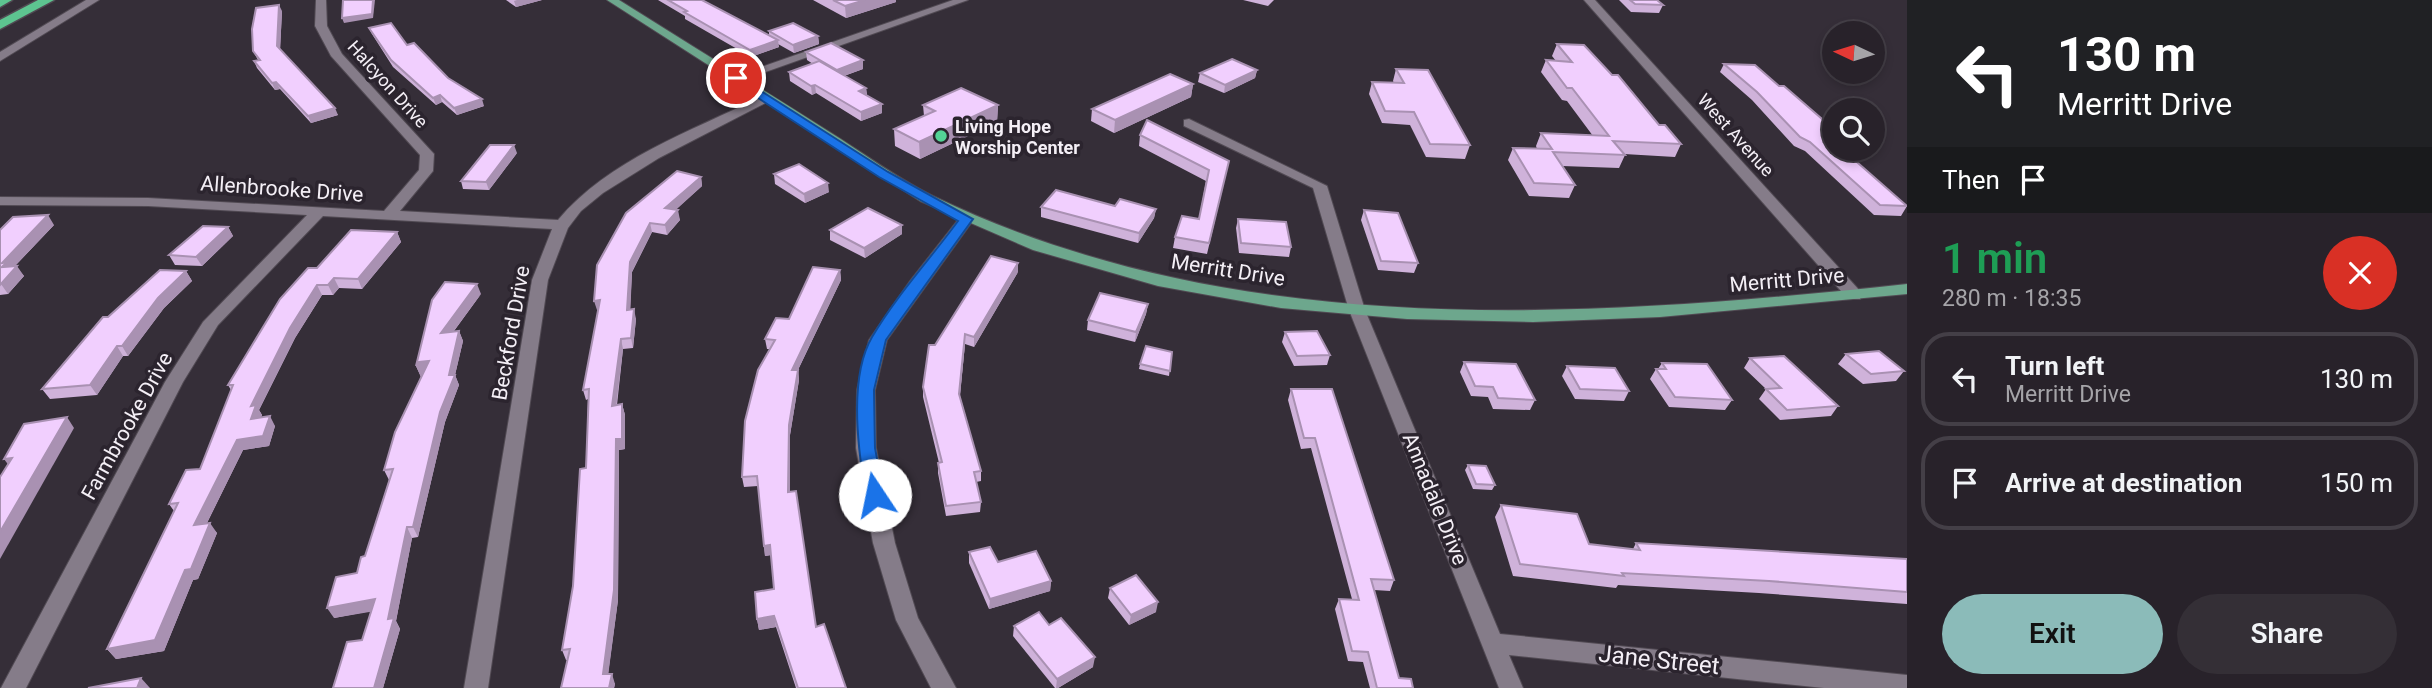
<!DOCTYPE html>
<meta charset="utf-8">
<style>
:root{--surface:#28222a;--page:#342f36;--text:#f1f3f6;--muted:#a5a4a8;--line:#443f47;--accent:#8bbbb9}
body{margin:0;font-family:Roboto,sans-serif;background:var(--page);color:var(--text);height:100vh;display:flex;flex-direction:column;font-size:26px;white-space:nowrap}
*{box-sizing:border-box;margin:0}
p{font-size:23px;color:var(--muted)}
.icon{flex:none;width:38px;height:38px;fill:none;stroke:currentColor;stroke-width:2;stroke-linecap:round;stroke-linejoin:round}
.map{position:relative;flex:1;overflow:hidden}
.side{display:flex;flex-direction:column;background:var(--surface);width:525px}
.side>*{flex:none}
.hud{background:#202124;color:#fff;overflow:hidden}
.needle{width:46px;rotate:274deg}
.fabs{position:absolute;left:1822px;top:21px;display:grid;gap:14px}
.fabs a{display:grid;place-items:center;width:63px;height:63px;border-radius:50%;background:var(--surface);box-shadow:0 4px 10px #0003,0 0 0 2px var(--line);font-size:35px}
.pin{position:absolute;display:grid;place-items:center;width:60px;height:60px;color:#fff;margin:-30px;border:4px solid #fff;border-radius:50%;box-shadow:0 2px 7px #0007}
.me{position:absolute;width:77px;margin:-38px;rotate:349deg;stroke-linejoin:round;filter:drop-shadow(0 0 5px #0008)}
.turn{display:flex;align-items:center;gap:24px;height:147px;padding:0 35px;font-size:32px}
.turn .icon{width:91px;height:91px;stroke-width:2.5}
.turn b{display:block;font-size:49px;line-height:60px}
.then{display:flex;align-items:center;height:66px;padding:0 35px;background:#0003;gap:14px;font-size:26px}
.round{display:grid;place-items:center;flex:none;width:74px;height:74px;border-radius:37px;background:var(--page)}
.head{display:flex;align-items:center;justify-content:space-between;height:119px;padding:0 35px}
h1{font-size:42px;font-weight:600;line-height:52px;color:#1e9e55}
.cta{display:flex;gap:14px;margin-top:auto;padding:14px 35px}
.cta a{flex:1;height:80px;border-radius:42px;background:var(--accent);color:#111;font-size:28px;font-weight:600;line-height:80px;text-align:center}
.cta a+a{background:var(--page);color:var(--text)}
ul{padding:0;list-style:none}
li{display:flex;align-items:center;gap:21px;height:94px;margin:0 14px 10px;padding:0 21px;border:4px solid var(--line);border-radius:28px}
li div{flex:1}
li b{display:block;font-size:26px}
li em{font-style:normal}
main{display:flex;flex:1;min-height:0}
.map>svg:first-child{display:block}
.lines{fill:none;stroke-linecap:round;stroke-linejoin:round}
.minor-casing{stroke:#514a53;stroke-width:2}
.major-casing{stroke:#514a53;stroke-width:2}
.highway-casing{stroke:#514a53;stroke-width:3}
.minor{fill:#857c89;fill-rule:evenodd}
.major{fill:#6da78d;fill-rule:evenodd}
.highway{fill:#5dc490;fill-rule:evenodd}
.wall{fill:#cfb2da}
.shaded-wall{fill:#a991b2}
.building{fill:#f1cffe;stroke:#a991b2;stroke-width:2}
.route{fill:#1a73e8;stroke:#114b97;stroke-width:2}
.poi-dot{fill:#53d396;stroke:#2b242e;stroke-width:2.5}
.labels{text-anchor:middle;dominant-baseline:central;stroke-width:7;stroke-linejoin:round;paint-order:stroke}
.far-street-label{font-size:18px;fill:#f4eff6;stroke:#2b242e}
.far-poi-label{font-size:18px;font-weight:bold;fill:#f4eff6;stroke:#2b242e;text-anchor:start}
.street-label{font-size:21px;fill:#f4eff6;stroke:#2b242e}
.near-street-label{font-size:24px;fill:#f4eff6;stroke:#2b242e}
</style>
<main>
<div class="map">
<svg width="1907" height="688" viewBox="0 0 1907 688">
<rect width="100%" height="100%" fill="#352e38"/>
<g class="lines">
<defs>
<g id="minor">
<path d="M86,0H99L0,61V52Z"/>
<path d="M316,0H326L327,26L342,54L434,154L433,171L400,211L558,220C608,160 691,131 761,97L771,100L659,158L603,193L581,211L568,228L548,280L488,688H464L532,280L552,229L323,216L218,325L183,382L26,688H1L165,382L203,322L307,215L148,206L0,205V197L148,198L384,211L419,170L420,155L331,56L315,26Z"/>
<path d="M953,0H968L740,81L730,78Z"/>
<path d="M1584,0H1595L1860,291L1862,295L1860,299H1848Z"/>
<path d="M1189,119L1327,186L1365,310L1500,634L1907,675V688H1824L1509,655L1523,688H1499L1349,310L1313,188L1184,126V120Z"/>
<path d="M966,214L974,219L887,340L875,390L876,448L895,543L918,618L956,688H931L896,620L873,543L856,448L857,390L869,340L910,281L961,216Z"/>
</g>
<path id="major" d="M607,0H619C689,44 759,87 828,131C862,152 896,178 933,196C1236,342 1581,319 1907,284V294L1660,317L1533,322L1407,319L1281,308L1158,286L1033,250L920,201Z"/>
<g id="highway">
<path d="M0,0H12L0,7Z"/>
<path d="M38,0H54L0,29V20Z"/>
</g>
</defs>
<use href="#minor" class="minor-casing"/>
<use href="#major" class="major-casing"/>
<use href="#highway" class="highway-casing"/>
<use href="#minor" class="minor"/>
<use href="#major" class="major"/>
<use href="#highway" class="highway"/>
</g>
<g class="wall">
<path d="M506,0H542L516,7Z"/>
<path d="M658,0H702L769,36V31L818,36L819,44L794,53L778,44L779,47L751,57L685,19V16Z"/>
<path d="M813,0H896V2L846,18Z"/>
<path d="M1243,0H1274L1268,6Z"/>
<path d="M1619,0H1657L1663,5L1659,13L1631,12Z"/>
<path d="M282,11L280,49L338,115L311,123L280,89L275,90L257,68L254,61L258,60L253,51Z"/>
<path d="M369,28L407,45L484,106L457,115L442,102L436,105L393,67L372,34Z"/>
<path d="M1557,44L1612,75L1659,125L1681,144L1675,157L1624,154L1625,155L1619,168L1562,166L1575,185L1569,198L1529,196L1508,160L1513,148L1537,149L1536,146L1541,133L1593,136L1567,101L1562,100L1541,72L1546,60L1556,61L1552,56Z"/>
<path d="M806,52L863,60V69L844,76L866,88L867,95L882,104V113L861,121L816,93L812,95L790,81L789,72L813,64L807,60Z"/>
<path d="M1724,64L1779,86L1829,125L1828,127L1834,149H1844L1843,150L1907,206L1901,216L1874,215L1805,151L1794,146L1752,100L1720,72Z"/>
<path d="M1396,69L1470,145L1465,159L1426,157L1410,125L1382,123L1369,94L1372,82L1394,83L1393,81Z"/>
<path d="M1257,70L1255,78L1224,93L1198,82L1200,73Z"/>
<path d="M1193,84L1191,97L1114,133L1091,121L1092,109Z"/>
<path d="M923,105H998L997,122L920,159L895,146L894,129L924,116Z"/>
<path d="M1140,135L1229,161L1207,254L1173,248L1175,237L1199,219L1206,181L1139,146Z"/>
<path d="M517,153L489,190L463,189L461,181Z"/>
<path d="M774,174L829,192L805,203L775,184Z"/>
<path d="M701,177L702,186L675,210L680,220L667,235L652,232L632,272L630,309L636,319L633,348L623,349L617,405L622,404L625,415V449L619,450L618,600L608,674L615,684L614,688H561L567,660H566L562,650L573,586L586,468L588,399L586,400L583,390L598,310H597V265Z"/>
<path d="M1115,206L1156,209L1154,218L1138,243L1041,217V207Z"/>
<path d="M1364,210L1418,263L1414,273L1378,270L1361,220Z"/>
<path d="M1238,219L1291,247L1289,257L1239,253L1236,228Z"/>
<path d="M54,225L15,266L24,276L8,294L0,295V230Z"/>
<path d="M228,227L233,236L202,266L175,265L169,255Z"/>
<path d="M830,230L902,234L865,258L830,240Z"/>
<path d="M397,232L401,242L362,289L339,288L333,295H322L295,338L259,410L262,415L261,417L275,426L269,446L243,450L207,523L217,533L198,579L193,580L164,651L116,659L107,649L174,511L169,504L200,469L231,390L228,385L317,268Z"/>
<path d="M840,270L841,280L798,370L799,380L790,435V492L816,627L846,688H796L776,627L759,630L757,619L774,589L771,555L765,556L758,486L744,487L742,477L770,349H767L765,339L789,319Z"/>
<path d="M186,271L192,281L164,308L128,356H123L97,395L50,399L42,389L108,317Z"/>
<path d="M1018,272L974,347L965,344L960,396L981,471V481L976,482L981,502L980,512L946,516L938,473V463H939L923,397V387L935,345Z"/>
<path d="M481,294L454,331H459L463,341L455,375L459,385L445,422L418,537L412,538L396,621L400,629L383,688H333L362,640L371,611L334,618L365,556L389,480L384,470L423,374L421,377L416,366Z"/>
<path d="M1148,304L1146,314L1135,342L1087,330L1088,320Z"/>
<path d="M1285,332L1330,355L1327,365L1294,366L1282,342Z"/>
<path d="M1172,352L1169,376L1139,369L1140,364Z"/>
<path d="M1846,354L1904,371L1896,381L1863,384L1838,364Z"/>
<path d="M1750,358L1838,406L1831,416L1780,420L1759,399L1766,389L1744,368Z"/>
<path d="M1464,362L1535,400L1530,410L1493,409L1488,397L1471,396L1460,372Z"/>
<path d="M1662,363L1732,400L1725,410L1669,407L1650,379L1656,369H1658Z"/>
<path d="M1567,366L1629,391L1624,401L1575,399L1562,376Z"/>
<path d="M1291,389L1394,580L1390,591L1374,590L1399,678L1413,688H1370L1363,662L1348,661L1335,609L1339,599H1352L1311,448L1301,449L1288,400Z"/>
<path d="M1468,465L1495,485L1492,490L1473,489L1465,470Z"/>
<path d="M1501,505L1589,544L1633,549L1636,543L1907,559V604L1759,593L1618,585L1616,588L1513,576L1495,517Z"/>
<path d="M969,552L1051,581L1050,591L989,609L969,563Z"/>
<path d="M1110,588L1156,612L1129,625L1108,598Z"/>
<path d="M1049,625L1093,667L1058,688H1055L1013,636L1014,626Z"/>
</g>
<g class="shaded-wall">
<path d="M373,0H375L373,18L344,23L342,18Z"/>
<path d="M517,0H542L516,7L514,1Z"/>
<path d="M865,0H896V2L846,18L845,6Z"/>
<path d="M279,5L282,11L280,52L277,46Z"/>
<path d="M818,36L819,44L794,53L793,45Z"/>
<path d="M778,40L779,47L751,57L750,50Z"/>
<path d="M863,60V69L838,78L837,70Z"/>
<path d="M1257,70L1255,78L1224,93L1225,85Z"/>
<path d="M276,82L280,89L275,90L272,83Z"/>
<path d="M1193,84L1191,97L1114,133L1115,120Z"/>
<path d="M815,85L816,93L812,95L811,86Z"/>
<path d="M866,88L867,97L859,91Z"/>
<path d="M440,95L442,102L436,105L433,98Z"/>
<path d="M482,99L484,106L457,115L454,108Z"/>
<path d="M882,104V113L861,121V112Z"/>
<path d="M998,105L997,122L920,159L919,142Z"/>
<path d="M335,108L338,115L311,123L308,116Z"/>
<path d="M514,145L517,153L489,190L486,182Z"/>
<path d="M701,177L702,186L667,218L665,208Z"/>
<path d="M828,183L829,192L805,203L804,194Z"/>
<path d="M1156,209L1154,218L1138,243L1139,233Z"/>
<path d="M678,210L680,220L667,235L665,225Z"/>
<path d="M48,215L54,225L12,269L17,266L24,276L8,294L1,284L2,263Z"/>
<path d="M650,223L652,232L632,272L630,319L627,310L630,262Z"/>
<path d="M902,225V234L865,258L864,248Z"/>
<path d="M228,227L233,236L202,266L196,257Z"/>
<path d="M397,232L401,242L362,289L358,279Z"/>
<path d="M1018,263V272L974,347V337Z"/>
<path d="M840,270L841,280L793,380L792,370Z"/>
<path d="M186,271L192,281L164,308L128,356L122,346L158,298Z"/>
<path d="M334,278L339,288L333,295L328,285Z"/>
<path d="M477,284L481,294L445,343L441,333Z"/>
<path d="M317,285L322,295L295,338L259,410L262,415L257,429L251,419V406L290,328Z"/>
<path d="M600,300L603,310H597L594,301Z"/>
<path d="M1148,304L1146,314L1135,342L1136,332Z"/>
<path d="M634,309L636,319L633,348L631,338Z"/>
<path d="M459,331L463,341L455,375L459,385L445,422L418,537L413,527L449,375Z"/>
<path d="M965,334V344L959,404V394Z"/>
<path d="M621,339L623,349L615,416L612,406Z"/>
<path d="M117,346L123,356L97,395L90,385Z"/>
<path d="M429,361L424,372L421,377L416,366L419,362Z"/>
<path d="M798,370L799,380L790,435V502L788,492L789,425Z"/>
<path d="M622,404L625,415V449L619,450L618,600L607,684L603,674L616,439Z"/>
<path d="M270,416L275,426L269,446L243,450L201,535L194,525L237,440Z"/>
<path d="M67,417L74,428L0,559V532Z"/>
<path d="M12,458V470L4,459Z"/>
<path d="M210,523L217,533L198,579L193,580L164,651L116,659L107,649L185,570Z"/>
<path d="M407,527L412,538L396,621L400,629L383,688H374Z"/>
<path d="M770,545L771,555L765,556L764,546Z"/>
<path d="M1051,581L1050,591L989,609L990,599Z"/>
<path d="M375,599L381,610L334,618L327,608Z"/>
<path d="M1158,602L1156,612L1129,625L1131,615Z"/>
<path d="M774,616L776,627L759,630L757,619Z"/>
<path d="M1095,657L1093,667L1058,688H1056L1057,679Z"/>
<path d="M612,674L615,684L614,688H609Z"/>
<path d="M141,678L150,688H137Z"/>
</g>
<g class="building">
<path d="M343,0H373L372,14L342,18Z"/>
<path d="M668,0H702L778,40L750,50L684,12L687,11Z"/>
<path d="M833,0H865L845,6Z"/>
<path d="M1630,0H1657L1663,5L1635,4Z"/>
<path d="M279,5L277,46L335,108L308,116L276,82L272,83L254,61L260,60L253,51L252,29L256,8Z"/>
<path d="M391,23L407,45L414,43L448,78L482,99L454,108L440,95L433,98L391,60L369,28Z"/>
<path d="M793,23L818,36L793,45L769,31Z"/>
<path d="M831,43L863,60L837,70L806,52Z"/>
<path d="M1557,44L1584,45L1612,75H1618L1659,125H1665L1681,144L1613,141L1625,155L1553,152L1575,185L1534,183L1513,148L1552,149L1541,133L1609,136L1572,88H1567L1546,60L1572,62Z"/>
<path d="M1232,59L1257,70L1225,85L1200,73Z"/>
<path d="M819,61L866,88L859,91L882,104L861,112L815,85L811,86L789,72Z"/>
<path d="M1724,64L1755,65L1779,86H1784L1829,125L1826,124L1834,133V149H1842L1907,206L1880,205L1810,142L1800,137L1757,92Z"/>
<path d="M1396,69L1428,70L1470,145L1430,144L1414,112L1385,111L1372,82L1404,83Z"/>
<path d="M1170,74L1193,84L1115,120L1092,109Z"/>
<path d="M961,88L998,105L919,142L894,129L935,111L923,105Z"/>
<path d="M1147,120L1229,161L1209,243L1175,237L1182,216L1199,219L1209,170L1140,135Z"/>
<path d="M490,145H514L486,182L461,181Z"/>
<path d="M799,164L828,183L804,194L774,174Z"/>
<path d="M677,171L701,177L665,208L678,210L665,225L650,223L630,262L627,310L634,309L631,338L621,339L612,406L622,404V439H616L614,590L603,674H612L609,688H561L570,649L562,650L573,586L580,469L586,468L589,389L583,390L600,300L594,301L597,265L626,213Z"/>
<path d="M1056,190L1115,206L1120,199L1156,209L1139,233L1041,207Z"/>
<path d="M868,208L902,225L864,248L830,230Z"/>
<path d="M1364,210L1398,213L1418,263L1381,261Z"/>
<path d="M48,215L2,263L7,262L2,267L17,266L0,285V230L13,217Z"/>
<path d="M1238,219L1286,222L1291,247L1241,243Z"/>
<path d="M203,226L228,227L196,257L169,255Z"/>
<path d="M351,230L397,232L358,279L334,278L328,285H317L290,328L251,406L256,405L251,419L270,416L263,436L237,440L194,525L210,523L191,569L185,570L155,640L107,649L178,503L169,504L186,470L200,469L233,385H228L280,299L308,268H317Z"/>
<path d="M991,256L1018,263L974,337L965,334L959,394L981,471L974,472L981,502L946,506L938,463L942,462L923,387L929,345H935Z"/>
<path d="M813,267L840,270L792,370H798L789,425L788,492L796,491L816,627L824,624L846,688H798L774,616L757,619L755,592L774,589L770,545L764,546L757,476L742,477L745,421L758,370L775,340L765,339L776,318L789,319Z"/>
<path d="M160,270L186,271L158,298L122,346H117L90,385L42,389L103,317H108Z"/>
<path d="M445,282L477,284L441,333L459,331L449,375H455L440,412L413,527H407L388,619L394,618L374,688H333L347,642L362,640L375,599L327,608L336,577L357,573L361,557L365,556L393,469L384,470L395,432L429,361L419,362L416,366L432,300Z"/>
<path d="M1100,293L1148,304L1136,332L1088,320Z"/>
<path d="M1317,331L1330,355L1297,356L1285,332Z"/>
<path d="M1146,346L1172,352L1170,371L1140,364Z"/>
<path d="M1879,351L1904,371L1871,374L1846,354Z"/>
<path d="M1784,356L1838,406L1787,410L1766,389L1781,388L1750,358Z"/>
<path d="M1464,362L1516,364L1535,400L1498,398L1493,387L1475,386Z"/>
<path d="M1662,363L1707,364L1732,400L1675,397L1656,369H1666Z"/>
<path d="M1567,366L1615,368L1629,391L1580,389Z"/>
<path d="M1291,389H1332L1394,580L1371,579L1399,678L1411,679L1413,688H1377L1368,652L1352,651L1339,599L1359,600L1315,438H1304Z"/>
<path d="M67,417L0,532V477L12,458L4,459L24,424Z"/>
<path d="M1468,465L1486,466L1495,485L1476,484Z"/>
<path d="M1501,505L1577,514L1589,544L1640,550L1636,543L1907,559V592L1769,581L1622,573L1624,576L1520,564Z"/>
<path d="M990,547L998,562L1036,551L1051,581L990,599L969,552Z"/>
<path d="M1136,575L1158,602L1131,615L1110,588Z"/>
<path d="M1039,612L1049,625L1061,618L1095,657L1057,679L1014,626Z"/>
<path d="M141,678L137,688H88Z"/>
</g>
<path class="route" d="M736,75L888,172L973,219L886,340L874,390L875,448L884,495L882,500H869L866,495C858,451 848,378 872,337C896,296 930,259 958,221L879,177L732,81L730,78Z"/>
<circle class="poi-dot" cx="941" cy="136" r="7"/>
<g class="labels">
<g class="far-street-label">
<text transform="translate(388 84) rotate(48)">Halcyon Drive</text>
<text transform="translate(1736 135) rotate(48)">West Avenue</text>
</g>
<g class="far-poi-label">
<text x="955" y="126">Living Hope<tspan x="955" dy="21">Worship Center</tspan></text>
</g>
<g class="street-label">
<text transform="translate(282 189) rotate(4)">Allenbrooke Drive</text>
<text transform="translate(1228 270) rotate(9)">Merritt Drive</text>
<text transform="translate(1787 280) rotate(-5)">Merritt Drive</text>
<text transform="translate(511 333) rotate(-80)">Beckford Drive</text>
<text transform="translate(127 426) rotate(-61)">Farmbrooke Drive</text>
<text transform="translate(1435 499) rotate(68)">Annadale Drive</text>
</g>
<g class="near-street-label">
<text transform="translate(1659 660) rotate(6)">Jane Street</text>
</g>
</g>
</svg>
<div class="fabs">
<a><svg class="needle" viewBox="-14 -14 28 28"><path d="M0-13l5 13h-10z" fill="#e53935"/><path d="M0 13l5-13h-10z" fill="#a5a4a8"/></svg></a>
<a><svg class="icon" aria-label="search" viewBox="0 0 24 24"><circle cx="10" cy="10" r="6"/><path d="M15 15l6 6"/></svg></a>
</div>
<div class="pin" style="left:736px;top:78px;background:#d93025"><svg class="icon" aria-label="arrive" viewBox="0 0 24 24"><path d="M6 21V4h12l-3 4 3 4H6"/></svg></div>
<svg class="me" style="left:875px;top:495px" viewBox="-20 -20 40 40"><circle r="19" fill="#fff"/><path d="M0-13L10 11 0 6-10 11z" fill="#1a73e8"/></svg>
</div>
<section class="side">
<div class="hud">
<div class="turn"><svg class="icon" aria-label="left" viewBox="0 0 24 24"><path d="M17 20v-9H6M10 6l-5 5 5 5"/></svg><div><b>130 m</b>Merritt Drive</div></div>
<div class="then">Then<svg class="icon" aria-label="arrive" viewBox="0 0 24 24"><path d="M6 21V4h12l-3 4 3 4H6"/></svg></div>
</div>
<div class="head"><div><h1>1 min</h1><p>280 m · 18:35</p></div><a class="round" style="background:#d93025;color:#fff"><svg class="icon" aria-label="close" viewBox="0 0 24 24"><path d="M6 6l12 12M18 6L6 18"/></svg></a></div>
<ul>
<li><svg class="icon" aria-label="left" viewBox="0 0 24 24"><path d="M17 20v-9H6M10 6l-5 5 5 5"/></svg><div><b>Turn left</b><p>Merritt Drive</p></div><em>130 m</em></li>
<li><svg class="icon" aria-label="arrive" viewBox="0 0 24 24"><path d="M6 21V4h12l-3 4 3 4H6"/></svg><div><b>Arrive at destination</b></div><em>150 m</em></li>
</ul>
<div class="cta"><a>Exit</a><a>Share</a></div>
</section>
</main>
